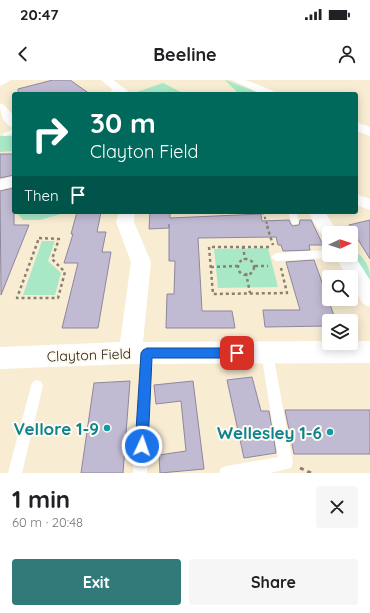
<!DOCTYPE html>
<meta charset="utf-8">
<style>
:root{--surface:#fff;--page:#f6f6f6;--text:#202124;--muted:#757577;--accent:#317a79}
body{margin:0;font-family:Quicksand,sans-serif;background:var(--page);color:var(--text);height:100vh;display:flex;flex-direction:column;font-size:15px;white-space:nowrap}
*{box-sizing:border-box;margin:0}
p{font-size:13px;color:var(--muted)}
.icon{flex:none;width:22px;height:22px;fill:none;stroke:currentColor;stroke-width:2;stroke-linecap:round;stroke-linejoin:round}
.map{position:relative;height:393px;overflow:hidden}
.details{display:flex;flex-direction:column;background:var(--surface);flex:1}
.details>*{flex:none}
.banner{position:absolute;left:12px;top:12px;width:346px;height:122px;border-radius:4px;box-shadow:0 2px 10px #0003;background:#00695c;color:#fff;overflow:hidden}
.needle{width:26px;rotate:87deg}
.buttons{position:absolute;left:322px;top:146px;display:grid;gap:8px}
.buttons a{display:grid;place-items:center;width:36px;height:36px;border-radius:4px;background:var(--surface);box-shadow:0 2px 10px #0003;font-size:20px}
.pin{position:absolute;display:grid;place-items:center;width:34px;height:34px;color:#fff;margin:-17px;border-radius:8px;box-shadow:0 2px 6px #0006}
.me{position:absolute;width:44px;margin:-22px;rotate:3deg;stroke-linejoin:round;filter:drop-shadow(0 0 3px #0008)}
.turn{display:flex;align-items:center;gap:14px;height:84px;padding:0 12px;font-size:18px}
.turn .icon{width:52px;height:52px;stroke-width:2.5}
.turn b{display:block;font-size:28px;line-height:34px}
.then{display:flex;align-items:center;height:38px;padding:0 12px;background:#0003;gap:8px;font-size:15px}
.round{display:grid;place-items:center;flex:none;width:42px;height:42px;border-radius:4px;background:var(--page)}
.headline{display:flex;align-items:center;justify-content:space-between;height:68px;padding:0 12px}
h1{font-size:24px;font-weight:700;line-height:30px}
.button{display:flex;gap:8px;margin-top:auto;padding:8px 12px}
.button a{flex:1;height:46px;border-radius:4px;background:var(--accent);color:#fff;font-size:16px;font-weight:700;line-height:46px;text-align:center}
.button a+a{background:var(--page);color:var(--text)}
.status{display:flex;justify-content:space-between;align-items:center;height:28px;padding:0 20px;background:var(--surface);direction:ltr}
.status svg{height:11px;fill:currentColor}
header{display:flex;justify-content:space-between;align-items:center;height:52px;padding:0 12px;background:var(--surface);font-size:18px;font-weight:700}
.map>svg:first-child{display:block}
.green{fill:#a9e8c7}
.building{fill:#c1bad3;stroke:#8e879e}
.lines{fill:none;stroke-linecap:round;stroke-linejoin:round}
.path-far2{stroke:#898170;stroke-width:2;stroke-dasharray:2.5 2.5;stroke-linecap:butt}
.path-far1{stroke:#898170;stroke-width:2.5;stroke-dasharray:3 3;stroke-linecap:butt}
.path{stroke:#898170;stroke-width:3;stroke-dasharray:4 4;stroke-linecap:butt}
.lane{fill:#fff;fill-rule:evenodd}
.street{fill:#fff;fill-rule:evenodd}
.route{fill:#1a73e8;stroke:#114b97}
.culture-dot{fill:#0f9aa8;stroke:#fffaf0;stroke-width:1.5}
.labels{text-anchor:middle;dominant-baseline:central;stroke-width:4;stroke-linejoin:round;paint-order:stroke}
.street-label{font-size:14px;fill:#242017;stroke:#fffaf0}
.near-culture-label{font-size:17px;font-weight:bold;fill:#0d838f;stroke:#fffaf0;text-anchor:end}
</style>
<div class="status"><b>20:47</b><svg viewBox="0 0 49 12"><path d="M0 12V9h3v3zM5 12V6h3v6zM10 12V3h3v9zM15 12V0h3v12zM26 1h20v11H26zM47 4h2v5h-2z"/></svg></div>
<header><svg class="icon" aria-label="back" viewBox="0 0 24 24"><path d="M15 5l-7 7 7 7"/></svg>Beeline<svg class="icon" aria-label="person" viewBox="0 0 24 24"><circle cx="12" cy="8" r="4"/><path d="M4 21q1-7 8-7t8 7"/></svg></header>
<div class="map">
<svg width="370" height="393" viewBox="0 0 370 393">
<rect width="100%" height="100%" fill="#f8ecd3"/>
<g class="green">
<path d="M225,0H226L261,14H239Z"/>
<path d="M163,3L185,14H131Z"/>
<path d="M0,56H14V71L0,72Z"/>
<path d="M19,132H62L61,134L40,140H23L18,134Z"/>
<path d="M42,161H55L48,181L61,193L55,215H23Z"/>
<path d="M268,168L278,207L218,208L214,169Z"/>
<path d="M351,169C370,180 370,190 370,210L351,175Z"/>
</g>
<g class="building">
<path d="M53,0H70L90,14H18V9Z"/>
<path d="M0,74H14V95L0,98Z"/>
<path d="M14,108V145H29L1,215L0,111Z"/>
<path d="M77,132H101L97,152H106L102,172H111L98,248H62L78,183H64L73,154H71Z"/>
<path d="M150,132H170V138L261,134L262,141L289,140L292,146L299,145L300,140H311L323,165H309L310,170L283,171L281,165H278L276,157L198,158L202,231H232L235,248H166L167,214H174L175,181H169V144V148L149,149Z"/>
<path d="M370,140V179L349,145Z"/>
<path d="M314,180L336,241H329V246L265,247L263,230H300L286,182Z"/>
<path d="M252,297L261,331H269L276,373L244,378L227,300Z"/>
<path d="M130,301L123,393H81L94,303Z"/>
<path d="M193,301L204,389L160,393L159,375L186,371L181,321L156,324L154,305Z"/>
<path d="M285,330H370V374H294Z"/>
</g>
<g class="lines">
<path class="path-far2" d="M263,132L268,147"/>
<g class="path-far1">
<path d="M267,146L273,165"/>
<path d="M39,158L59,159L52,179L65,192L58,218H17Z"/>
<path d="M243,166L245,180"/>
<path d="M269,167H209L213,214L287,213L281,188"/>
<circle cx="246" cy="187" r="8"/>
<path d="M255,186H268"/>
<path d="M211,187L237,186"/>
<path d="M246,193L250,213"/>
</g>
<path class="path" d="M300,388L311,393"/>
<g class="lane">
<path d="M14,49V53L5,56L2,54Z"/>
<path d="M288,132H296L299,142L298,144H292Z"/>
<path d="M329,170V175H333L329,178L276,181L271,177L276,173Z"/>
<path d="M147,267L151,269L153,273L147,393H133L141,273L143,269Z"/>
<path d="M267,267L271,269L273,273L293,383L291,388L270,393H219L221,388L226,386L278,377L261,273L263,269Z"/>
<path d="M37,300L41,302L43,306L22,393H8L31,306L33,302Z"/>
</g>
<g class="street">
<path d="M0,0H11L0,6Z"/>
<path d="M101,0H113L128,11L124,14H106L113,10Z"/>
<path d="M232,0H246L276,12L278,14H262Z"/>
<path d="M0,23L4,25L14,36V48C3,45 0,33 0,23Z"/>
<path d="M356,42L370,47V56L356,51Z"/>
<path d="M14,96V106L0,110V100Z"/>
<path d="M356,114L370,119V130L356,125Z"/>
<path d="M119,132H135L134,142L151,182L143,262L329,261V263H351V261H370V283L130,284L0,289V267L120,262L131,182L116,142Z"/>
<path d="M308,132H325L338,153H329V159L323,157Z"/>
<path d="M351,170L370,200V227L363,224L351,204V197H347L335,175H351Z"/>
</g>
</g>
<path class="route" d="M147,268H237L241,269L242,273L241,276L237,278H152L148,366L146,370L142,372L137,370L135,366L141,273L143,270Z"/>
<g class="culture-dot">
<circle cx="107" cy="348" r="4"/>
<circle cx="330" cy="352" r="4"/>
</g>
<g class="labels">
<g class="street-label">
<text transform="translate(89 275) rotate(-2)">Clayton Field</text>
</g>
<g class="near-culture-label">
<text x="99" y="348">Vellore 1-9</text>
<text x="322" y="352">Wellesley 1-6</text>
</g>
</g>
</svg>
<div class="buttons">
<a><svg class="needle" viewBox="-14 -14 28 28"><path d="M0-13l5 13h-10z" fill="#e53935"/><path d="M0 13l5-13h-10z" fill="#757577"/></svg></a>
<a><svg class="icon" aria-label="search" viewBox="0 0 24 24"><circle cx="10" cy="10" r="6"/><path d="M15 15l6 6"/></svg></a>
<a><svg class="icon" aria-label="layers" viewBox="0 0 24 24"><path d="M12 4l9 5-9 5-9-5zM3 14l9 5 9-5"/></svg></a>
</div>
<div class="pin" style="left:237px;top:273px;background:#d93025"><svg class="icon" aria-label="arrive" viewBox="0 0 24 24"><path d="M6 21V4h12l-3 4 3 4H6"/></svg></div>
<svg class="me" style="left:142px;top:366px" viewBox="-20 -20 40 40"><circle r="17" fill="#1a73e8" stroke="#fff" stroke-width="3"/><path d="M0-11L8 9 0 5-8 9z" fill="#fff"/></svg>
<div class="banner">
<div class="turn"><svg class="icon" aria-label="right" viewBox="0 0 24 24"><path d="M7 20v-9h11M14 6l5 5-5 5"/></svg><div><b>30 m</b>Clayton Field</div></div>
<div class="then">Then<svg class="icon" aria-label="arrive" viewBox="0 0 24 24"><path d="M6 21V4h12l-3 4 3 4H6"/></svg></div>
</div>
</div>
<section class="details">
<div class="headline"><div><h1>1 min</h1><p>60 m · 20:48</p></div><a class="round"><svg class="icon" aria-label="close" viewBox="0 0 24 24"><path d="M6 6l12 12M18 6L6 18"/></svg></a></div>
<div class="button"><a>Exit</a><a>Share</a></div>
</section>
